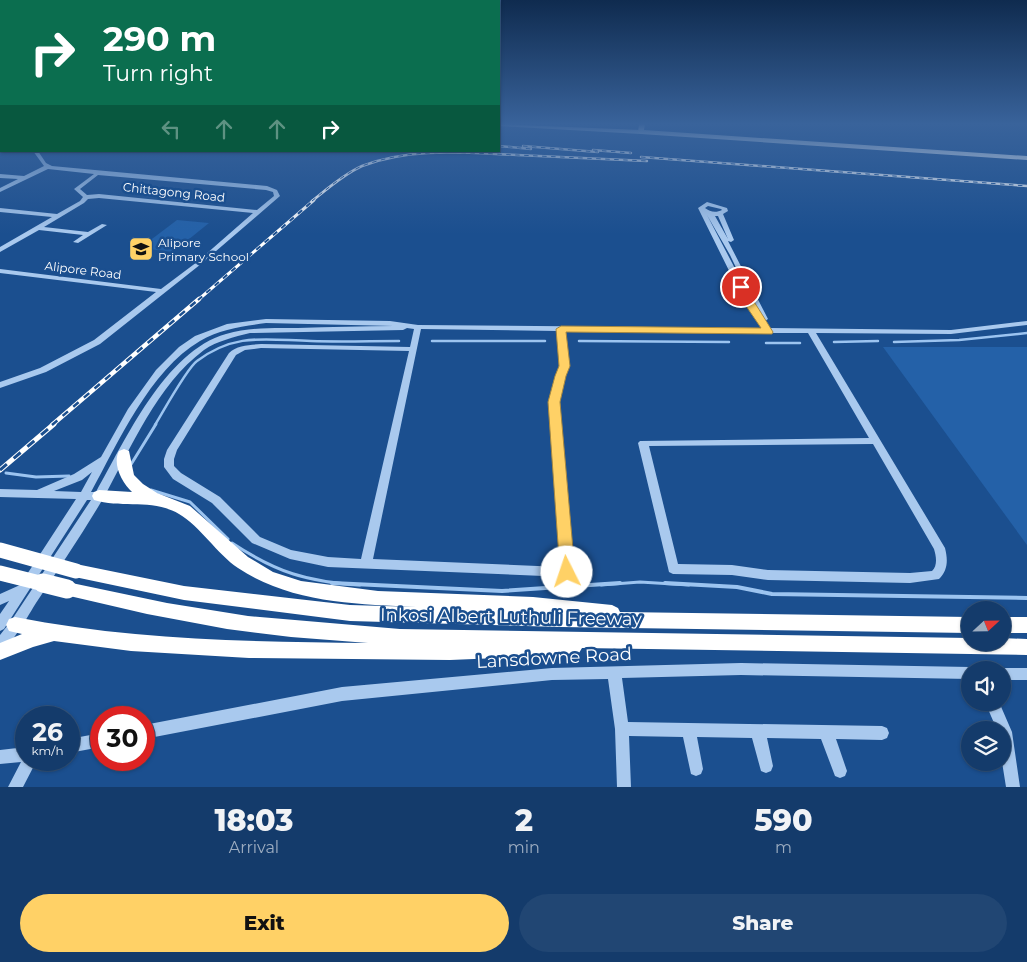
<!DOCTYPE html>
<style>
:root{--surface:#143b6b;--page:#214673;--text:#f1f3f6;--muted:#9dadc1;--line:#33557e;--accent:#ffd166}
body{margin:0;font-family:Montserrat,sans-serif;background:var(--page);color:var(--text);height:100vh;display:flex;flex-direction:column;font-size:19px;white-space:nowrap}
*{box-sizing:border-box;margin:0}
p{font-size:16px;color:var(--muted)}
.icon{flex:none;width:28px;height:28px;fill:none;stroke:currentColor;stroke-width:2;stroke-linecap:round;stroke-linejoin:round}
.map{position:relative;height:787px;overflow:hidden}
.side{display:flex;flex-direction:column;background:var(--surface);flex:1}
.side>*{flex:none}
.guide{position:absolute;left:0px;top:0px;width:500px;height:152px;box-shadow:0 1px 4px #0004,0 0 0 1px var(--line);background:#0b6e4f;color:#fff;overflow:hidden}
.needle{width:32px;rotate:68deg}
.tools{position:absolute;left:961px;top:601px;display:grid;gap:10px}
.tools a{display:grid;place-items:center;width:50px;height:50px;border-radius:50%;background:var(--surface);box-shadow:0 1px 4px #0004,0 0 0 1px var(--line);font-size:25px}
.speed{position:absolute;left:15px;top:706px;display:flex;gap:10px;font-size:25px;font-weight:700;text-align:center}
.speed>*{display:grid;place-content:center;width:65px;height:65px;border-radius:50%;background:var(--surface);box-shadow:0 1px 4px #0004,0 0 0 1px var(--line);line-height:1}
.speed small{font-size:12px;font-weight:400}
.speed .limit{border:8px solid #d22;background:#fff;color:#111}
.pin{position:absolute;display:grid;place-items:center;width:42px;height:42px;color:#fff;margin:-21px;border:2px solid #fff;border-radius:50%;box-shadow:0 1px 5px #0007}
.me{position:absolute;width:55px;margin:-28px;rotate:356deg;stroke-linejoin:round;filter:drop-shadow(0 0 4px #0008)}
.turn{display:flex;align-items:center;gap:18px;height:105px;padding:0 20px;font-size:22px}
.turn .icon{width:65px;height:65px;stroke-width:2.5}
.turn b{display:block;font-size:35px;line-height:42px}
.lanes{display:flex;align-items:center;height:48px;padding:0 20px;background:#0003;justify-content:center;gap:25px;direction:ltr}
.lanes .off{opacity:.35}
.eta{display:flex;justify-content:space-evenly;align-items:center;height:85px;text-align:center}
.eta b{font-size:30px;font-weight:800;line-height:35px}
.action{display:flex;gap:10px;margin-top:auto;padding:10px 20px}
.action a{flex:1;height:58px;border-radius:30px;background:var(--accent);color:#111;font-size:20px;font-weight:800;line-height:58px;text-align:center}
.action a+a{background:var(--page);color:var(--text)}
.map>svg:first-child{display:block}
.green{fill:#2461a8}
.lines{fill:none;stroke-linecap:round;stroke-linejoin:round}
.stream-far2{stroke:#9cc4f0;stroke-width:2.5}
.stream-far1{stroke:#9cc4f0;stroke-width:3}
.stream{stroke:#9cc4f0;stroke-width:4}
.minor{fill:#a9c9ee;fill-rule:evenodd}
.major{fill:#f0f6ff;fill-rule:evenodd}
.highway{fill:#fff;fill-rule:evenodd}
.rail-far3-casing{stroke:#fff;stroke-width:2.5}
.rail-far2-casing{stroke:#fff;stroke-width:3}
.rail-far1-casing{stroke:#fff;stroke-width:4.5}
.rail-casing{stroke:#fff;stroke-width:5}
.rail-far3{stroke:#1b4f8f;stroke-width:1;stroke-dasharray:4.5;stroke-linecap:butt}
.rail-far2{stroke:#1b4f8f;stroke-width:2;stroke-dasharray:5.5;stroke-linecap:butt}
.rail-far1{stroke:#1b4f8f;stroke-width:2.5;stroke-dasharray:7;stroke-linecap:butt}
.rail{stroke:#1b4f8f;stroke-width:3;stroke-dasharray:9;stroke-linecap:butt}
.highway-bridge-far1{stroke:#fff;stroke-width:15}
.highway-bridge{stroke:#fff;stroke-width:19}
.route{fill:#ffd166;stroke:#a68842}
.labels{text-anchor:middle;dominant-baseline:central;stroke-width:5;stroke-linejoin:round;paint-order:stroke}
.far-street-label{font-size:12px;fill:#fff;stroke:#1b4f8f}
.far-poi-label{font-size:12px;fill:#fff;stroke:#1b4f8f;text-anchor:start}
.near-street-label{font-size:18px;fill:#fff;stroke:#1b4f8f}
</style>
<div class="map">
<svg width="1027" height="787" viewBox="0 0 1027 787">
<rect width="100%" height="100%" fill="#1b4f8f"/>
<g class="green">
<path d="M177,220L209,223L173,252L140,248Z"/>
<path d="M883,347H1027V545Z"/>
</g>
<g class="lines">
<g class="stream-far2">
<path d="M432,341H545"/>
<path d="M579,341L729,342"/>
<path d="M834,342L878,341"/>
<path d="M894,342L959,340L1027,333"/>
<path d="M766,343H800"/>
<path d="M155,425C163,412 187,368 197,361C236,332 266,340 311,341C340,342 370,341 399,341"/>
</g>
<g class="stream-far1">
<path d="M130,466L156,424"/>
<path d="M6,473L36,477L69,476"/>
<path d="M151,490L190,502L228,539"/>
<path d="M232,543C276,572 307,582 360,585"/>
<path d="M601,585L640,582L689,585"/>
</g>
<g class="stream">
<path d="M332,583L502,591L620,583"/>
<path d="M665,583L737,587L772,594L1027,598"/>
</g>
<g class="minor">
<rect x="0" y="145" width="1" height="2"/>
<path d="M33,151H38L46,163L52,166L267,186L277,190L280,196L201,264L100,344L46,372L0,388V382L40,368L94,340L156,292L0,273V269L161,289L197,262L253,213L99,198L88,199L84,203L44,227L88,232L102,224L107,225L78,243L73,242L83,235L39,230L0,252V247L52,217L0,212V208L57,214L80,201L83,197L74,189L94,174L48,169L0,192V188L18,179L0,178V174L24,176L44,166ZM98,175L266,190L273,192L274,196L257,210L99,194L87,195L80,189Z"/>
<path d="M707,202L727,208L728,211L723,214L734,240L731,242L728,241L768,319L765,321L769,328L951,330L1027,321V325L951,334L816,333L945,548C948,560 948,570 939,579L910,583L768,580L732,575L673,574L669,572L638,443L640,441L869,438L808,333H771L768,334L765,333L565,331L569,366L564,376L558,402L573,572L571,575L567,577L328,567L290,559L252,543L212,503L173,479L164,467V459L167,450L229,353C237,345 250,345 261,344L410,347L414,329L407,328L403,330L250,333C234,337 217,341 204,350C157,385 131,448 104,497C83,533 59,568 36,603C29,614 11,647 0,651V635L11,621L91,500H87L4,629L0,631V614L9,601L0,605V594L20,585L76,499L0,497V489L37,490L74,474L101,457L128,409L156,370L179,347L195,336L227,324L266,319L390,321L418,325L762,328L745,303L698,208ZM708,206L721,209L722,210C716,213 710,212 705,208ZM707,215L730,255L752,301ZM715,216H718L728,239ZM266,323L394,326C362,326 330,327 298,328C274,328 250,327 226,334C165,351 125,441 96,492H91C118,443 150,370 200,341C220,329 244,326 266,323ZM421,329L557,331L561,366L556,376L550,402L561,567L373,559ZM261,348L409,351L361,559L328,557L291,550L260,537L220,497L181,473L174,466V459L177,450L236,355L245,350ZM873,444L934,549C936,556 938,565 932,571L910,573L768,570L732,565L678,564L649,446ZM92,472L81,492L54,491L82,480Z"/>
<path d="M741,663L970,667L975,670H970V679L741,675L622,678L628,722L882,726L887,728L889,733L887,738L882,740L836,739L847,771L845,776L840,778L835,776L821,739L767,738L773,766L771,771L766,773L761,771L752,738L697,737L703,769L701,774L696,776L691,774L683,737L629,736L631,787H617L615,729L608,679L552,680L342,701L144,739V725L342,687L552,668Z"/>
<path d="M1002,668H1027V680H1002V670H997Z"/>
<path d="M985,702H999L1012,732L1020,787H1006L1002,762V730H997Z"/>
<path d="M101,733V747L69,753V739Z"/>
<path d="M26,747V760H37L23,787H8L21,762L0,764V750Z"/>
</g>
<path class="major" d="M499,124L641,130L644,132L641,134L499,126Z"/>
<g class="highway">
<path d="M639,124H645L644,130L1027,156V160L641,134L638,132Z"/>
<path d="M124,449L129,451L134,475L143,484L157,493L190,506L248,557L273,572L301,581L378,591L533,597L612,605L618,608L620,612L970,617V633L561,627L350,621L184,600L70,576L68,571L70,566L76,564L184,586L350,605L417,607C356,604 291,603 238,568C217,554 200,526 179,514C152,498 122,509 94,500L92,496L94,492L99,490L132,492C122,483 112,464 119,451Z"/>
<path d="M67,582L167,603L248,616L400,629L970,638V642H1002V638L1027,639V655L582,648L579,653L573,655L450,660L249,658L131,651L54,641L33,647L0,660V643L22,634L9,631L6,625L9,619L15,617C132,640 250,642 368,643L291,637L227,629L147,614L61,594L59,589L61,584Z"/>
<rect x="1002" y="617" width="25" height="16"/>
</g>
<defs>
<g id="rail-far3">
<path d="M499,146L531,149"/>
<path d="M523,146L598,152"/>
<path d="M593,150L631,153"/>
<path d="M641,157L1027,186"/>
<path d="M312,201C327,189 344,174 362,166C412,147 465,153 517,155C560,157 604,159 647,161"/>
</g>
<path id="rail-far2" d="M198,300L314,200"/>
<path id="rail-far1" d="M52,425L199,299"/>
<path id="rail" d="M0,470L54,424"/>
</defs>
<use href="#rail-far3" class="rail-far3-casing"/>
<use href="#rail-far2" class="rail-far2-casing"/>
<use href="#rail-far1" class="rail-far1-casing"/>
<use href="#rail" class="rail-casing"/>
<use href="#rail-far3" class="rail-far3"/>
<use href="#rail-far2" class="rail-far2"/>
<use href="#rail-far1" class="rail-far1"/>
<use href="#rail" class="rail"/>
<g class="highway-bridge-far1">
<path d="M0,550L76,571"/>
<path d="M0,573L48,585"/>
</g>
<path class="highway-bridge" d="M43,583L67,589"/>
</g>
<linearGradient id="sky" x2="0" y2="1"><stop stop-color="#0f2b4f"/><stop offset="0.53" stop-color="#39639b"/><stop offset="1" stop-color="#39639b" stop-opacity="0"/></linearGradient>
<rect width="1027" height="234" fill="url(#sky)"/>
<path class="route" d="M741,284C745,286 768,324 773,332L772,334L566,332L570,366L566,376L560,402L575,572L572,576L567,578L562,576L560,572L548,402L555,376L559,366L556,329L561,326L761,328L744,303L736,287Z"/>
<defs>
<symbol id="school-square" viewBox="-11 -11 22 22"><rect x="-9" y="-9" width="18" height="18" rx="4" fill="#ffd166" stroke="#1b4f8f"/><path d="M0-5L7-2L0 1L-7-2ZM-4 1L0 2.5L4 1V4Q0 6-4 4Z" fill="#111"/></symbol>
</defs>
<g fill-rule="evenodd">
<use href="#school-square" x="127" y="235" width="28" height="28"/>
</g>
<g class="labels">
<g class="far-street-label">
<text transform="translate(174 192) rotate(6)">Chittagong Road</text>
<text transform="translate(83 270) rotate(7)">Alipore Road</text>
</g>
<g class="far-poi-label">
<text x="158" y="242">Alipore<tspan x="158" dy="14">Primary School</tspan></text>
</g>
<g class="near-street-label">
<text transform="translate(511 617) rotate(1)">Inkosi Albert Luthuli Freeway</text>
<text transform="translate(554 658) rotate(-3)">Lansdowne Road</text>
</g>
</g>
</svg>
<div class="tools">
<a><svg class="needle" viewBox="-14 -14 28 28"><path d="M0-13l5 13h-10z" fill="#e53935"/><path d="M0 13l5-13h-10z" fill="#9dadc1"/></svg></a>
<a><svg class="icon" aria-label="sound" viewBox="0 0 24 24"><path d="M4 9h4l5-4v14l-5-4H4zM17 9q2 3 0 6"/></svg></a>
<a><svg class="icon" aria-label="layers" viewBox="0 0 24 24"><path d="M12 4l9 5-9 5-9-5zM3 14l9 5 9-5"/></svg></a>
</div>
<div class="speed"><div>26<small>km/h</small></div><div class="limit">30</div></div>
<div class="pin" style="left:741px;top:287px;background:#d93025"><svg class="icon" aria-label="arrive" viewBox="0 0 24 24"><path d="M6 21V4h12l-3 4 3 4H6"/></svg></div>
<svg class="me" style="left:567px;top:572px" viewBox="-20 -20 40 40"><circle r="19" fill="#fff"/><path d="M0-13L10 11 0 6-10 11z" fill="#ffd166"/></svg>
<div class="guide">
<div class="turn"><svg class="icon" aria-label="right" viewBox="0 0 24 24"><path d="M7 20v-9h11M14 6l5 5-5 5"/></svg><div><b>290 m</b>Turn right</div></div>
<div class="lanes"><svg class="icon off" aria-label="left" viewBox="0 0 24 24"><path d="M17 20v-9H6M10 6l-5 5 5 5"/></svg><svg class="icon off" aria-label="ahead" viewBox="0 0 24 24"><path d="M12 20V5M6 11l6-6 6 6"/></svg><svg class="icon off" aria-label="ahead" viewBox="0 0 24 24"><path d="M12 20V5M6 11l6-6 6 6"/></svg><svg class="icon" aria-label="right" viewBox="0 0 24 24"><path d="M7 20v-9h11M14 6l5 5-5 5"/></svg></div>
</div>
</div>
<section class="side">
<div class="eta">
<div><b>18:03</b><p>Arrival</p></div>
<div><b>2</b><p>min</p></div>
<div><b>590</b><p>m</p></div>
</div>
<div class="action"><a>Exit</a><a>Share</a></div>
</section>
